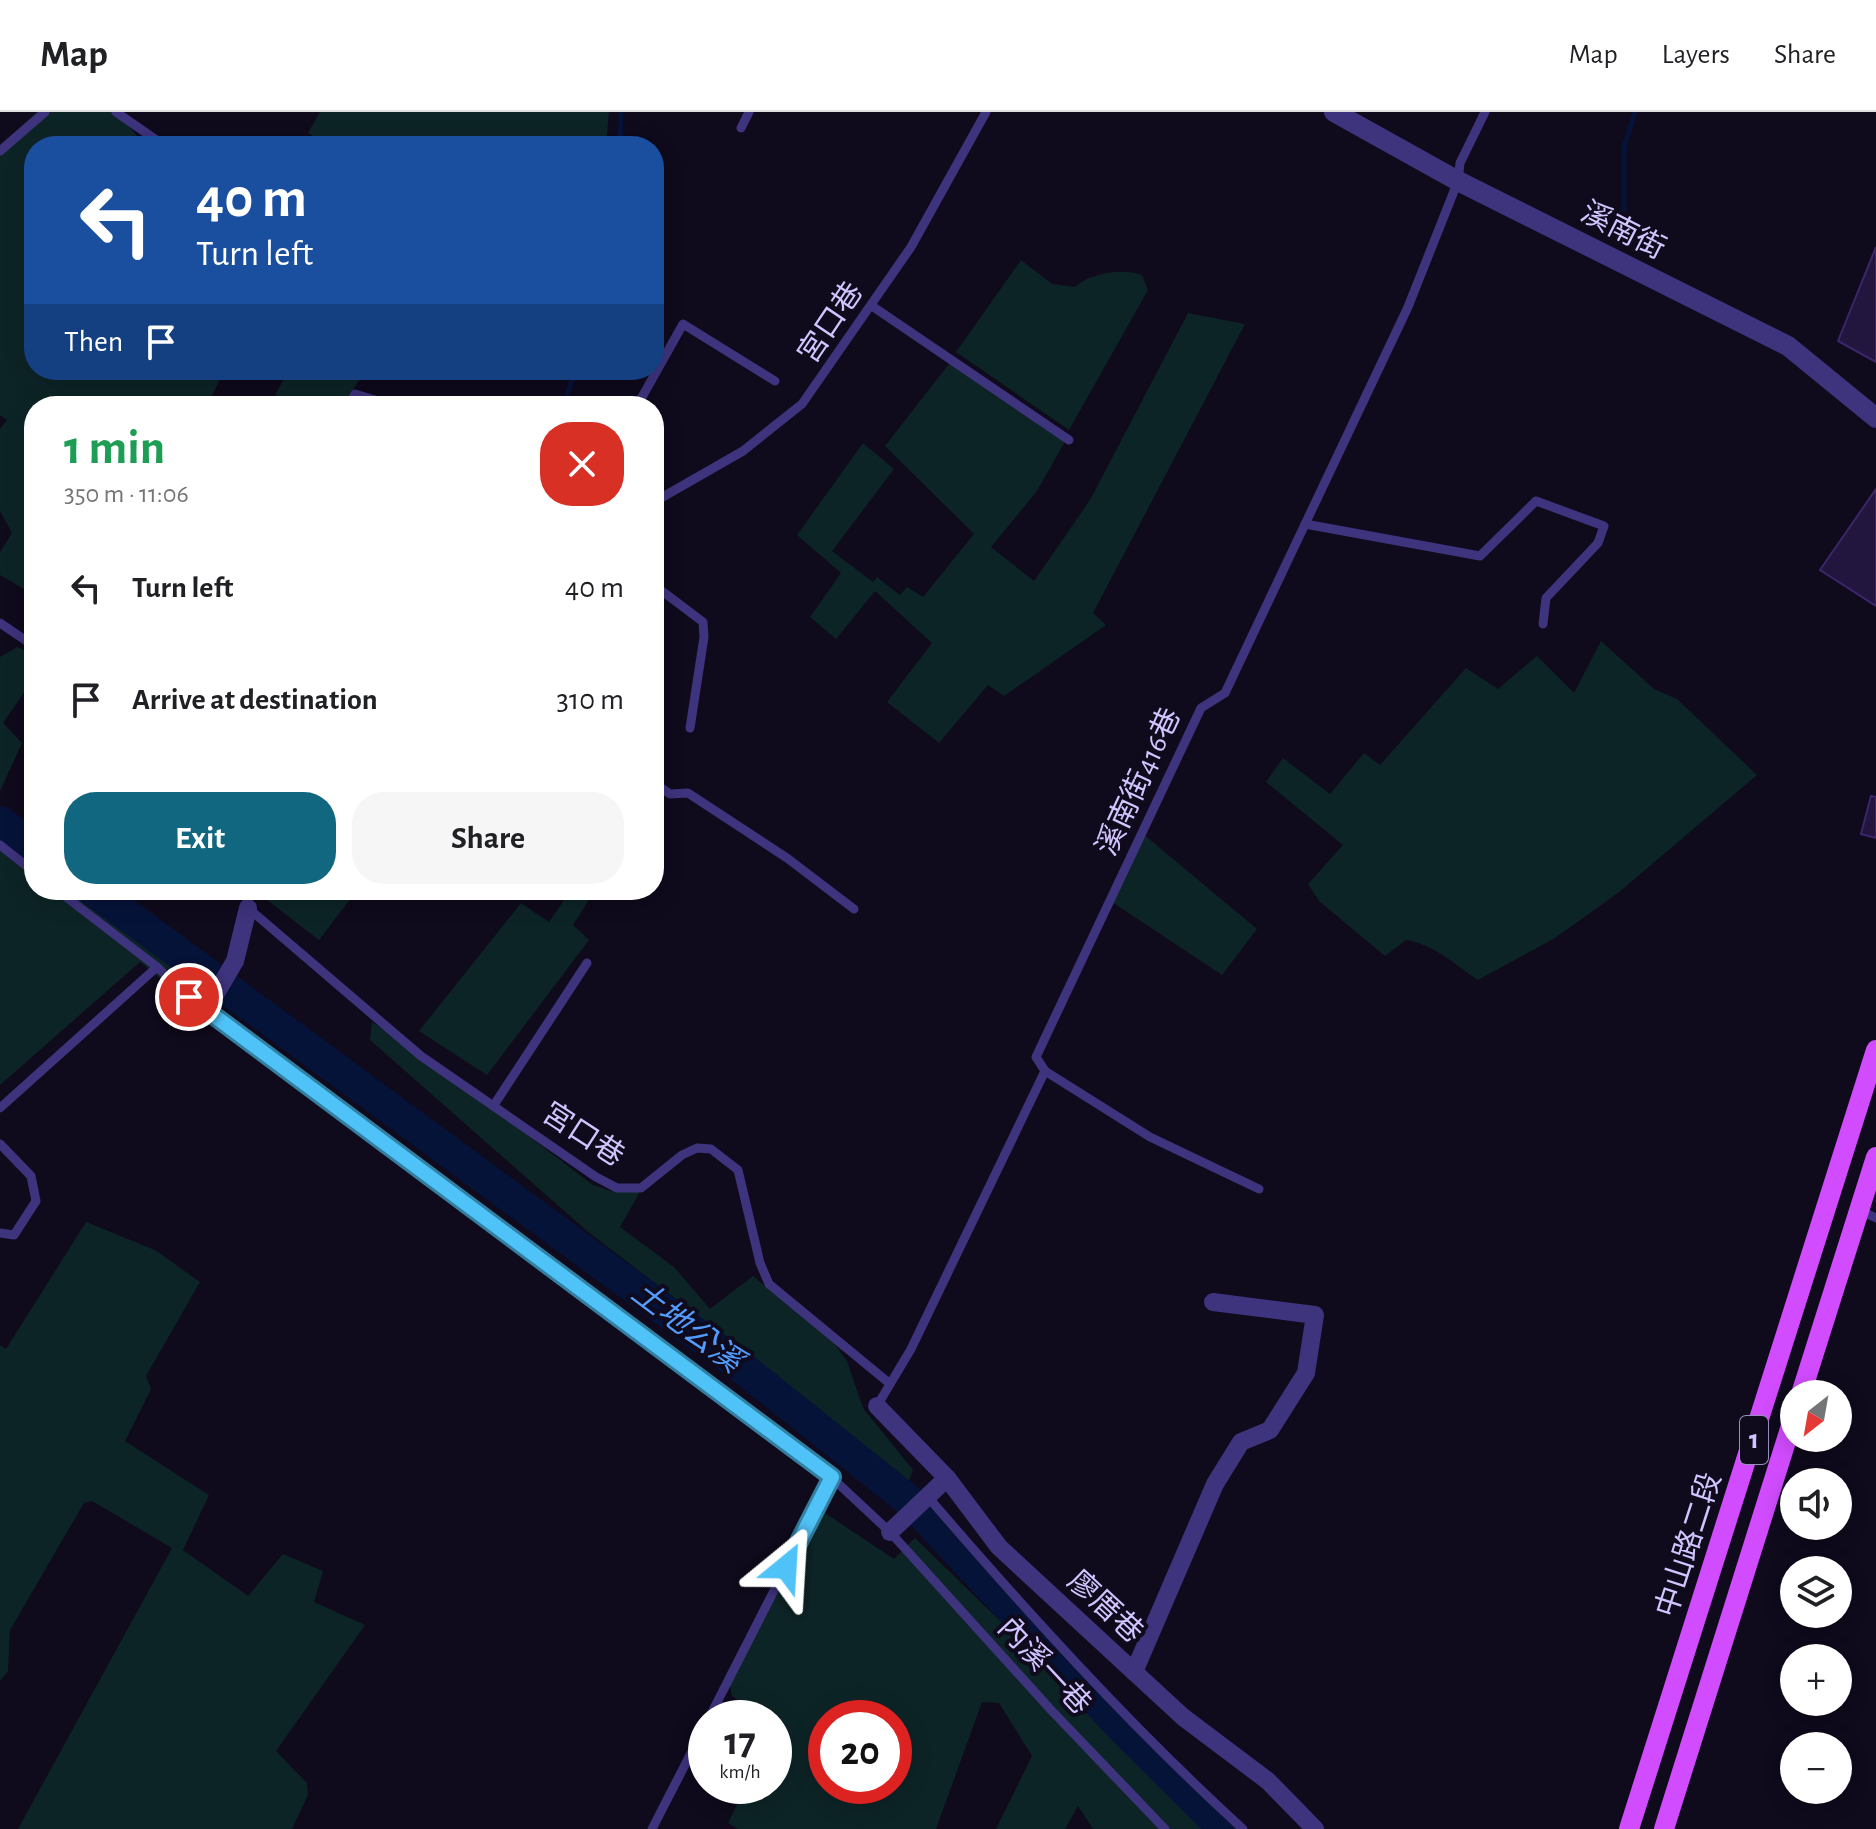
<!DOCTYPE html>
<meta charset="utf-8">
<style>
:root{--surface:#fff;--page:#f6f6f6;--text:#202124;--muted:#757577;--line:#e0e0e0;--accent:#126780}
body{margin:0;font-family:"Alegreya Sans","Noto Sans TC",sans-serif;background:var(--page);color:var(--text);height:100vh;display:flex;flex-direction:column;font-size:30px;white-space:nowrap}
*{box-sizing:border-box;margin:0}
p{font-size:26px;color:var(--muted)}
.icon{flex:none;width:44px;height:44px;fill:none;stroke:currentColor;stroke-width:2;stroke-linecap:round;stroke-linejoin:round}
.map{position:relative;flex:1;overflow:hidden}
.sheet{position:absolute;left:24px;top:284px;width:640px;height:504px;display:flex;flex-direction:column;background:var(--surface);border-radius:32px;box-shadow:0 4px 20px #0003}
.sheet>*{flex:none}
.hud{position:absolute;left:24px;top:24px;width:640px;height:244px;border-radius:32px;box-shadow:0 4px 20px #0003;background:#1a4fa0;color:#fff;overflow:hidden}
.needle{width:52px;rotate:211deg}
.tools{position:absolute;left:1780px;top:1268px;display:grid;gap:16px}
.tools a{display:grid;place-items:center;width:72px;height:72px;border-radius:50%;background:var(--surface);box-shadow:0 4px 20px #0003;font-size:40px}
.speed{position:absolute;left:688px;top:1588px;display:flex;gap:16px;font-size:40px;font-weight:700;text-align:center}
.speed>*{display:grid;place-content:center;width:104px;height:104px;border-radius:50%;background:var(--surface);box-shadow:0 4px 20px #0003;line-height:1}
.speed small{font-size:20px;font-weight:400}
.speed .limit{border:12px solid #d22;background:#fff;color:#111}
.pin{position:absolute;display:grid;place-items:center;width:68px;height:68px;color:#fff;margin:-34px;border:4px solid #fff;border-radius:50%;box-shadow:0 2px 8px #0007}
.me{position:absolute;width:88px;margin:-44px;rotate:27deg;stroke-linejoin:round;filter:drop-shadow(0 0 6px #0008)}
.turn{display:flex;align-items:center;gap:28px;height:168px;padding:0 40px;font-size:36px}
.turn .icon{width:104px;height:104px;stroke-width:2.5}
.turn b{display:block;font-size:56px;line-height:68px}
.then{display:flex;align-items:center;height:76px;padding:0 40px;background:#0003;gap:16px;font-size:30px}
.round{display:grid;place-items:center;flex:none;width:84px;height:84px;border-radius:32px;background:var(--page)}
.headline{display:flex;align-items:center;justify-content:space-between;height:136px;padding:0 40px}
h1{font-size:48px;font-weight:600;line-height:60px;color:#1e9e55}
.primary-button{display:flex;gap:16px;margin-top:auto;padding:16px 40px}
.primary-button a{flex:1;height:92px;border-radius:32px;background:var(--accent);color:#fff;font-size:32px;font-weight:600;line-height:92px;text-align:center}
.primary-button a+a{background:var(--page);color:var(--text)}
ul{padding:0;list-style:none}
li{display:flex;align-items:center;gap:24px;height:112px;padding:0 40px}
li div{flex:1}
li b{display:block;font-size:30px}
li em{font-style:normal}
header{display:flex;align-items:center;gap:48px;box-sizing:border-box;height:112px;padding:0 40px;background:var(--surface);border-bottom:2px solid var(--line)}
header strong{font-size:38px}
nav{display:flex;gap:44px;margin-inline-start:auto;font-size:28px}
.map>svg:first-child{display:block}
.green{fill:#0d2426;fill-rule:evenodd}
.lines{fill:none;stroke-linecap:round;stroke-linejoin:round}
.stream{stroke:#061339;stroke-width:5}
.river{stroke:#061339;stroke-width:32}
.building{fill:#22153e;stroke:#3c266b;stroke-width:2}
.service{stroke:#3e337d;stroke-width:9}
.minor{stroke:#3e337d;stroke-width:18}
.tertiary{stroke:#3e337d;stroke-width:20}
.primary{stroke:#d14cff;stroke-width:20}
.route-casing{stroke:#337fa1;stroke-width:20}
.route{stroke:#4fc3f7;stroke-width:14}
.labels{text-anchor:middle;dominant-baseline:central;stroke-width:8;stroke-linejoin:round;paint-order:stroke}
.shield{fill:#0f0a1c;stroke:#988dbb;stroke-width:2}
.shield-label{font-size:28px;font-weight:bold;fill:#d2c5ff}
.street-label{font-size:30px;fill:#d2c5ff;stroke:#0f0a1c}
.water-label{font-size:32px;font-style:italic;fill:#539cff;stroke:#0f0a1c}
</style>
<header>
<strong>Map</strong>
<nav><a>Map</a><a>Layers</a><a>Share</a></nav>
</header>
<div class="map">
<svg width="1876" height="1717" viewBox="0 0 1876 1717">
<rect width="100%" height="100%" fill="#0f0a1c"/>
<g class="green">
<path d="M37,0H112L122,5L137,24L133,34H34V258H203L220,267L207,294H34V483L0,463V440L12,421L0,399V317L7,308L0,303V33Z"/>
<path d="M320,0H609L606,34H329L308,21Z"/>
<path d="M1021,148L1052,172L1075,175C1091,161 1121,156 1142,163L1148,178L1069,318L956,240Z"/>
<path d="M1188,201L1245,212L1093,501L1106,513L1004,584L988,573L939,631L887,590L932,531L875,479L836,527L810,505L841,461L797,423L863,331L894,357L832,439L873,470L877,465L900,483L907,475L923,485L974,422L885,334L952,248L1067,326L1037,379L991,435L1034,469L1090,388Z"/>
<path d="M289,258H366L342,294H296L275,283Z"/>
<path d="M1601,529L1654,577L1677,587L1757,663L1618,781L1555,826L1478,868C1455,853 1434,832 1406,828L1385,844L1319,789L1308,772L1343,733L1266,670L1283,646L1330,682L1364,641L1380,653L1466,556L1498,577L1537,544L1574,581Z"/>
<path d="M17,535L34,542V566L3,611L22,631L0,679V545Z"/>
<path d="M0,699L34,727V778H96L206,869L191,892L140,850L0,973Z"/>
<path d="M1142,721L1257,817L1222,863L1109,788Z"/>
<path d="M254,778H357L319,828Z"/>
<path d="M571,778H595L573,813L589,828L487,963L419,919L521,791L549,810Z"/>
<path d="M372,910L408,932L593,1073L611,1079L641,1078L620,1115L674,1155L710,1197L753,1164L834,1231L847,1249L863,1296L913,1358L907,1374L822,1299L587,1119L370,928Z"/>
<path d="M86,1110L155,1138L200,1170L146,1264L151,1277L125,1329L209,1383L183,1438L248,1484L283,1442L323,1459L314,1490L365,1513L276,1639L307,1671L308,1683L292,1717H18L172,1436L92,1389L84,1391L10,1518L8,1559L0,1569V1233L6,1237Z"/>
<path d="M819,1397L894,1447L915,1426L1213,1717H1093L1078,1694L1065,1717H996L1032,1644L999,1591L982,1590L936,1717H738L728,1711L746,1674H774L776,1614L774,1606H764L732,1584L728,1565ZM826,1606H894V1674H826Z"/>
</g>
<g class="lines">
<g class="stream">
<path d="M620,34L621,0"/>
<path d="M1624,119V35L1635,0"/>
<path d="M563,294L576,258"/>
</g>
<g class="river">
<path d="M0,710L34,735"/>
<path d="M93,778L739,1253L912,1391L1125,1619L1224,1717"/>
</g>
</g>
<g class="building">
<path d="M1876,135V250L1838,229Z"/>
<path d="M1876,377V494L1820,458Z"/>
<path d="M1871,684L1876,685V726L1861,722Z"/>
</g>
<g class="lines">
<g class="service">
<path d="M116,0L165,34"/>
<path d="M741,16L749,0"/>
<path d="M0,39L45,0"/>
<path d="M872,194L1069,328"/>
<path d="M348,294L355,282L395,294"/>
<path d="M637,294L683,212L775,269"/>
<path d="M654,390L743,339L802,292L911,135L986,0"/>
<path d="M1305,412L1480,444L1536,389L1604,414L1598,431L1546,486L1543,512"/>
<path d="M654,473L703,510L704,525L690,616"/>
<path d="M0,511L34,534"/>
<path d="M654,671L670,682L688,681L787,746L854,797"/>
<path d="M0,733L34,760"/>
<path d="M57,778L157,855L205,900L814,1349L890,1420L1052,1599L1165,1717"/>
<path d="M245,778L248,796L421,944L596,1065L617,1076H641L682,1043L697,1036L711,1037L738,1058L760,1151L769,1172L889,1271"/>
<path d="M1045,959L1150,1025L1259,1077"/>
<path d="M494,993L587,851"/>
<path d="M0,996L157,855"/>
<path d="M0,1032L31,1064L36,1089L14,1123L0,1121"/>
<path d="M1859,1098L1876,1106"/>
<path d="M877,1294L911,1237L1045,959L1036,945L1201,596L1225,581L1408,195L1458,69L1460,51L1485,0"/>
<path d="M928,1385C1027,1500 1131,1615 1243,1717"/>
<path d="M709,1606L832,1365"/>
<path d="M652,1717L706,1612"/>
</g>
<g class="minor">
<path d="M205,900L235,849L248,796"/>
<path d="M877,1294L947,1366L999,1435L1183,1605L1268,1669L1315,1717"/>
<path d="M890,1420L947,1366"/>
<path d="M1134,1560L1215,1372L1241,1330L1270,1318L1306,1261L1315,1203L1213,1190"/>
</g>
<path class="tertiary" d="M1334,0L1458,69L1788,234L1876,306"/>
<g class="primary">
<path d="M1801,1282L1876,1045"/>
<path d="M1629,1717L1876,938"/>
<path d="M1664,1717L1794,1304"/>
</g>
</g>
<g class="lines">
<defs>
<path id="route" d="M189,885L832,1365L786,1455"/>
</defs>
<use href="#route" class="route-casing"/>
<use href="#route" class="route"/>
</g>
<g class="labels">
<rect class="shield" x="1740" y="1304" width="28" height="48" rx="6"/>
<g class="shield-label">
<text x="1754" y="1328">1</text>
</g>
<g class="street-label">
<text transform="translate(1623 119) rotate(27)">溪南街</text>
<text transform="translate(831 211) rotate(-56)">宮口巷</text>
<text transform="translate(1139 670) rotate(-65)">溪南街416巷</text>
<text transform="translate(583 1023) rotate(33)">宮口巷</text>
<text transform="translate(1689 1433) rotate(-72)">中山路二段</text>
<text transform="translate(1105 1495) rotate(43)">廖厝巷</text>
<text transform="translate(1044 1554) rotate(47)">內溪一巷</text>
</g>
<g class="water-label">
<text transform="translate(687 1215) rotate(37)">土地公溪</text>
</g>
</g>
</svg>
<div class="tools">
<a><svg class="needle" viewBox="-14 -14 28 28"><path d="M0-13l5 13h-10z" fill="#e53935"/><path d="M0 13l5-13h-10z" fill="#757577"/></svg></a>
<a><svg class="icon" aria-label="sound" viewBox="0 0 24 24"><path d="M4 9h4l5-4v14l-5-4H4zM17 9q2 3 0 6"/></svg></a>
<a><svg class="icon" aria-label="layers" viewBox="0 0 24 24"><path d="M12 4l9 5-9 5-9-5zM3 14l9 5 9-5"/></svg></a>
<a>+</a>
<a>−</a>
</div>
<div class="speed"><div>17<small>km/h</small></div><div class="limit">20</div></div>
<div class="pin" style="left:189px;top:885px;background:#d93025"><svg class="icon" aria-label="arrive" viewBox="0 0 24 24"><path d="M6 21V4h12l-3 4 3 4H6"/></svg></div>
<svg class="me" style="left:786px;top:1455px" viewBox="-20 -20 40 40"><path d="M0-17L14 15 0 8-14 15z" fill="#4fc3f7" stroke="#fff" stroke-width="4"/></svg>
<div class="hud">
<div class="turn"><svg class="icon" aria-label="left" viewBox="0 0 24 24"><path d="M17 20v-9H6M10 6l-5 5 5 5"/></svg><div><b>40 m</b>Turn left</div></div>
<div class="then">Then<svg class="icon" aria-label="arrive" viewBox="0 0 24 24"><path d="M6 21V4h12l-3 4 3 4H6"/></svg></div>
</div>
<section class="sheet">
<div class="headline"><div><h1>1 min</h1><p>350 m · 11:06</p></div><a class="round" style="background:#d93025;color:#fff"><svg class="icon" aria-label="close" viewBox="0 0 24 24"><path d="M6 6l12 12M18 6L6 18"/></svg></a></div>
<ul>
<li><svg class="icon" aria-label="left" viewBox="0 0 24 24"><path d="M17 20v-9H6M10 6l-5 5 5 5"/></svg><div><b>Turn left</b></div><em>40 m</em></li>
<li><svg class="icon" aria-label="arrive" viewBox="0 0 24 24"><path d="M6 21V4h12l-3 4 3 4H6"/></svg><div><b>Arrive at destination</b></div><em>310 m</em></li>
</ul>
<div class="primary-button"><a>Exit</a><a>Share</a></div>
</section>
</div>
